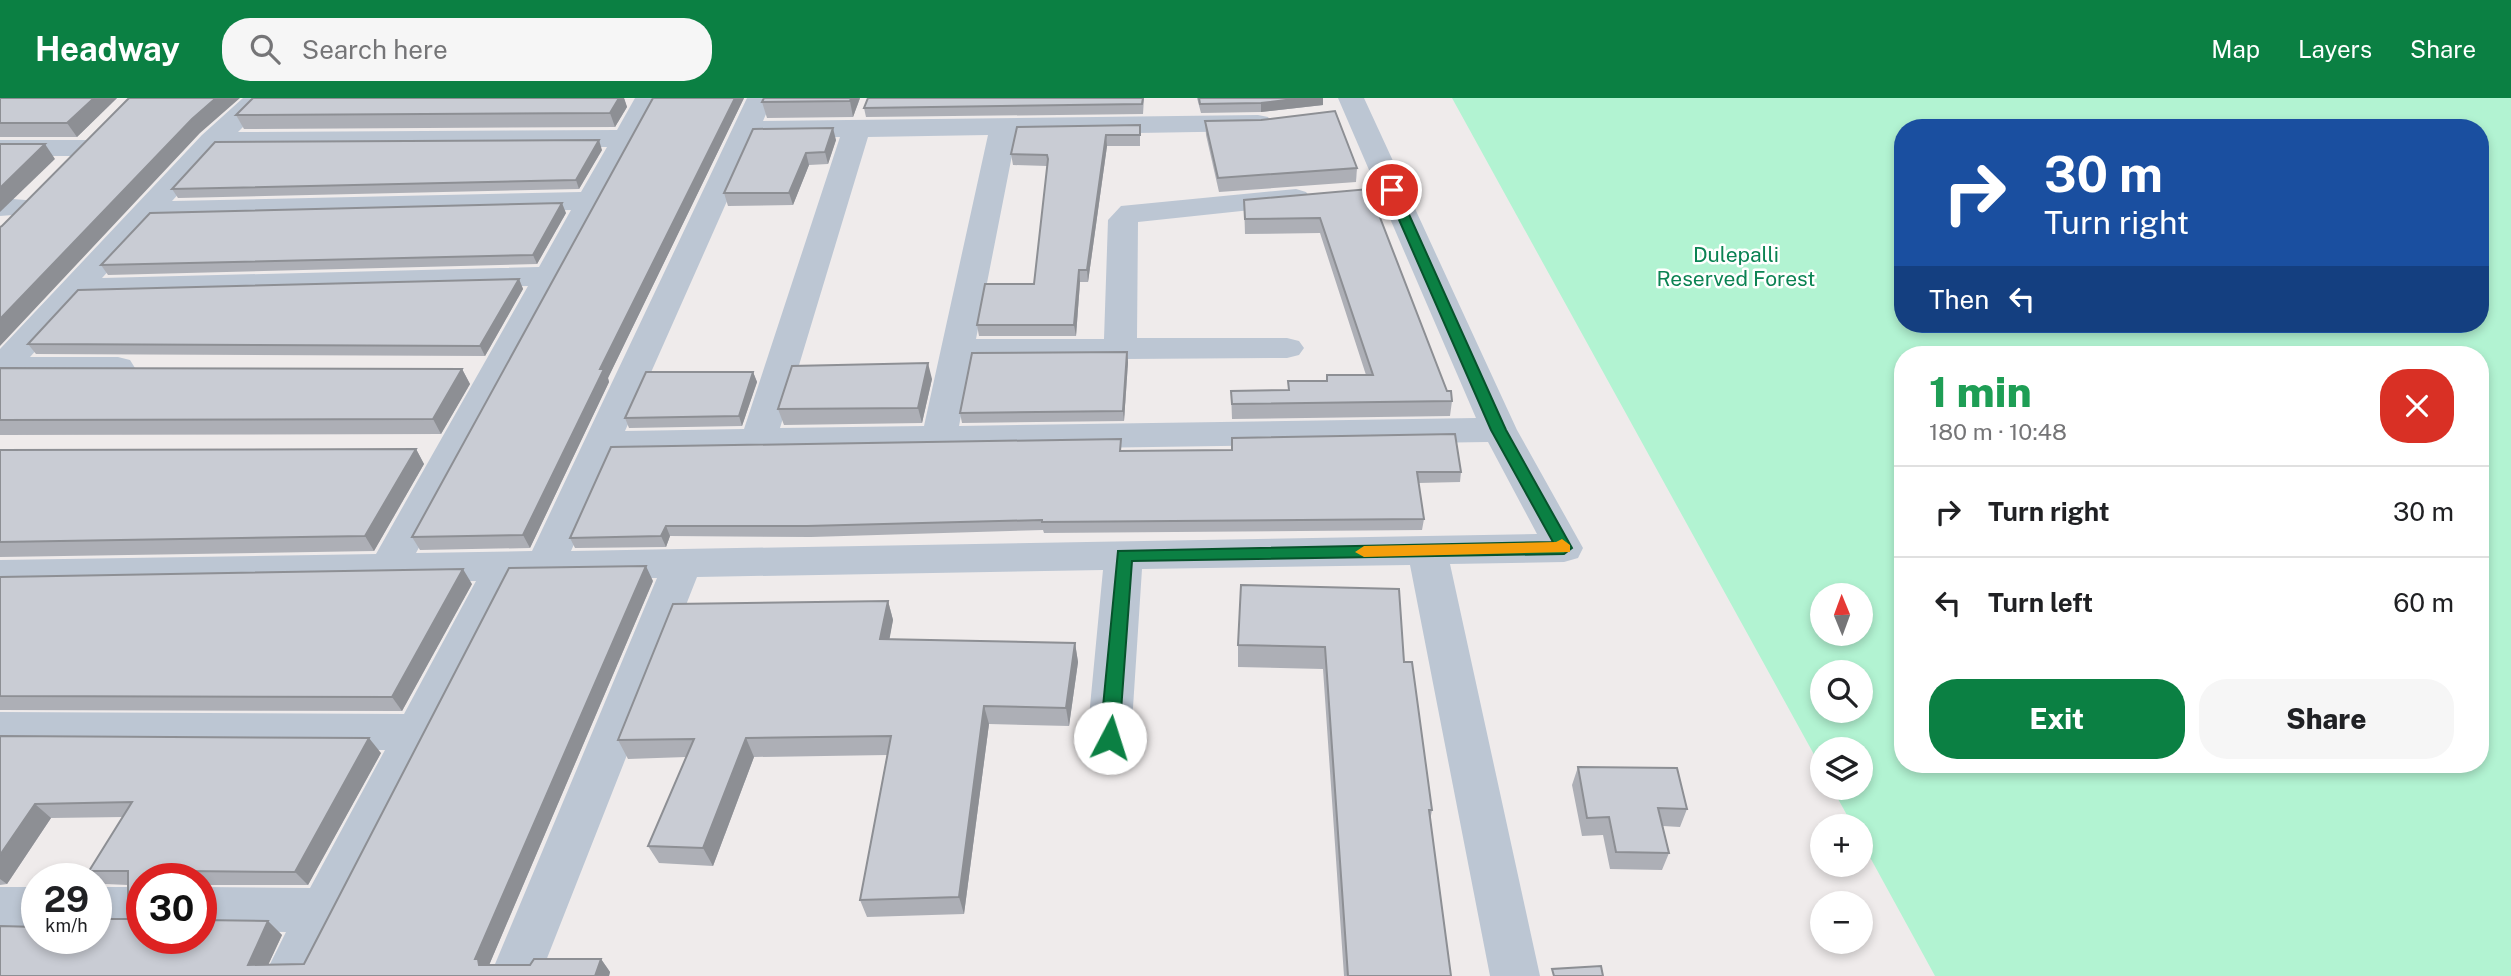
<!DOCTYPE html>
<meta charset="utf-8">
<style>
:root{--surface:#fff;--page:#f6f6f6;--text:#202124;--muted:#757577;--line:#e0e0e0;--accent:#0b8043}
body{margin:0;font-family:"Public Sans",sans-serif;background:var(--page);color:var(--text);height:100vh;display:flex;flex-direction:column;font-size:26px;white-space:nowrap}
*{box-sizing:border-box;margin:0}
p{font-size:23px;color:var(--muted)}
.icon{flex:none;width:38px;height:38px;fill:none;stroke:currentColor;stroke-width:2;stroke-linecap:round;stroke-linejoin:round}
.map{position:relative;flex:1;overflow:hidden}
.sheet{position:absolute;left:1894px;top:248px;width:595px;height:427px;display:flex;flex-direction:column;background:var(--surface);border-radius:28px;box-shadow:0 4px 10px #0003}
.sheet>*{flex:none}
.banner{position:absolute;left:1894px;top:21px;width:595px;height:214px;border-radius:28px;box-shadow:0 4px 10px #0003;background:#1a4fa0;color:#fff;overflow:hidden}
.needle{width:46px;rotate:359deg}
.tools{position:absolute;left:1810px;top:485px;display:grid;gap:14px}
.tools a{display:grid;place-items:center;width:63px;height:63px;border-radius:50%;background:var(--surface);box-shadow:0 4px 10px #0003;font-size:35px}
.speed{position:absolute;left:21px;top:765px;display:flex;gap:14px;font-size:35px;font-weight:700;text-align:center}
.speed>*{display:grid;place-content:center;width:91px;height:91px;border-radius:50%;background:var(--surface);box-shadow:0 4px 10px #0003;line-height:1}
.speed small{font-size:18px;font-weight:400}
.speed .limit{border:10px solid #d22;background:#fff;color:#111}
.pin{position:absolute;display:grid;place-items:center;width:60px;height:60px;color:#fff;margin:-30px;border:4px solid #fff;border-radius:50%;box-shadow:0 2px 7px #0007}
.me{position:absolute;width:77px;margin:-38px;rotate:5deg;stroke-linejoin:round;filter:drop-shadow(0 0 5px #0008)}
.turn{display:flex;align-items:center;gap:24px;height:147px;padding:0 35px;font-size:32px}
.turn .icon{width:91px;height:91px;stroke-width:2.5}
.turn b{display:block;font-size:49px;line-height:60px}
.then{display:flex;align-items:center;height:66px;padding:0 35px;background:#0003;gap:14px;font-size:26px}
.round{display:grid;place-items:center;flex:none;width:74px;height:74px;border-radius:28px;background:var(--page)}
.summary{display:flex;align-items:center;justify-content:space-between;height:119px;padding:0 35px}
h1{font-size:42px;font-weight:800;line-height:52px;color:#1e9e55}
.primary-button{display:flex;gap:14px;margin-top:auto;padding:14px 35px}
.primary-button a{flex:1;height:80px;border-radius:28px;background:var(--accent);color:#fff;font-size:28px;font-weight:800;line-height:80px;text-align:center}
.primary-button a+a{background:var(--page);color:var(--text)}
ul{padding:0;list-style:none}
li{display:flex;align-items:center;gap:21px;height:91px;padding:0 35px;border-top:2px solid var(--line)}
li div{flex:1}
li b{display:block;font-size:26px}
li em{font-style:normal}
header{display:flex;align-items:center;gap:42px;box-sizing:border-box;height:98px;padding:0 35px;background:var(--accent);color:#fff}
header strong{font-size:33px}
nav{display:flex;gap:38px;margin-inline-start:auto;font-size:24px}
.search{width:490px;height:63px;background:var(--page);display:flex;align-items:center;gap:18px;box-sizing:border-box;padding:0 24px;border-radius:28px;color:var(--muted);font-size:26px}
.map>svg:first-child{display:block}
.green{fill:#b2f3d2;fill-rule:evenodd}
.lines{fill:none;stroke-linecap:round;stroke-linejoin:round}
.minor{fill:#bcc6d3;fill-rule:evenodd}
.wall{fill:#adafb6}
.shaded-wall{fill:#8d8f94}
.building{fill:#c9ccd4;stroke:#8d8f94;stroke-width:2}
.route{fill:#0b8043;stroke:#07532c;stroke-width:2}
.slow{fill:#f59e0b}
.labels{text-anchor:middle;dominant-baseline:central;stroke-width:5;stroke-linejoin:round;paint-order:stroke}
.park-label{font-size:21px;fill:#0b8353;stroke:#fff}
</style>
<header>
<strong>Headway</strong>
<div class="search"><svg class="icon" aria-label="search" viewBox="0 0 24 24"><circle cx="10" cy="10" r="6"/><path d="M15 15l6 6"/></svg>Search here</div>
<nav><a>Map</a><a>Layers</a><a>Share</a></nav>
</header>
<div class="map">
<svg width="2511" height="878" viewBox="0 0 2511 878">
<rect width="100%" height="100%" fill="#efebeb"/>
<path class="green" d="M1452,0H2511V878H1935L1860,741V728H1853L1832,690H1860V651H1822V671ZM1902,30H2480V226H1902ZM1902,257H2480V667H1902ZM1860,497V536H1822V497ZM1860,574V612H1822V574Z"/>
<g class="lines">
<g class="minor">
<path d="M243,0H272L238,34L617,32L635,0H661L416,455L532,453L747,0H773L763,23L1258,17L1268,19L1272,25L1268,31L1258,33L1016,37L976,241H1104L1108,122L1121,108L1296,91L1306,94L1311,100L1306,106L1138,124L1137,240H1287L1299,243L1304,250L1299,257L1287,260L972,262L959,328L1476,320L1338,0H1364L1517,332L1583,450L1578,460L1564,464L1450,466L1540,878H1490L1410,467L1142,471L1131,640L1125,653L1109,658L1093,653L1087,640L1103,472L697,479L540,878H490L657,480L516,482L315,878H264L286,834L201,833V789L310,790L385,652L0,650V614L404,616L476,483L0,492V462L376,456L528,188L84,199L30,259H118L130,262L135,270L130,278L118,281L0,282V251L202,37ZM988,37L924,328L780,330L868,39ZM840,39L744,331L625,333L755,40ZM607,49L581,94L172,103L220,51ZM571,112L539,169L102,180L155,122ZM1488,344L1537,436L571,453L614,357Z"/>
<path d="M0,42H86L96,44L100,50L96,56L86,58H0Z"/>
<path d="M0,100L38,103L42,109L38,115L0,118Z"/>
<rect x="0" y="789" width="37" height="44"/>
<rect x="96" y="789" width="46" height="44"/>
</g>
</g>
<g class="wall">
<path d="M0,0H117L77,39H0Z"/>
<path d="M253,0H624L627,9L615,29L244,31L236,17Z"/>
<path d="M653,0H744L608,280L609,284L530,450L420,452L412,439Z"/>
<path d="M860,0L853,19L767,20L762,4Z"/>
<path d="M868,0H1144L1143,16L866,19L864,10Z"/>
<path d="M1197,0H1323V7L1261,14L1201,15Z"/>
<path d="M1205,23L1357,70L1356,84L1219,94L1206,37Z"/>
<path d="M1140,27V48H1107L1088,184H1080L1076,238H979L977,227L1034,186L1047,68L1013,67L1011,56Z"/>
<path d="M753,31L836,42L828,66L809,67L793,107L728,108L724,95Z"/>
<path d="M602,52L579,91L178,100L172,91Z"/>
<path d="M1369,91L1447,293L1452,303L1450,318L1232,321L1231,293L1288,292V283H1327V277H1366L1320,135L1245,136L1244,102Z"/>
<path d="M566,115L537,166L108,177L101,167Z"/>
<path d="M519,181L523,191L485,258L36,256L28,246Z"/>
<path d="M1127,254L1128,264L1124,323L962,325L960,315Z"/>
<path d="M0,270L462,271L470,286L441,336L0,337Z"/>
<path d="M753,274L757,284L742,328L629,330L625,320Z"/>
<path d="M932,281L922,325L784,327L778,311Z"/>
<path d="M416,351L424,366L374,453L0,459V352Z"/>
<path d="M1122,353L1461,374L1460,384L1418,385L1424,421L1422,432L1044,435L1043,432L811,439L670,438L666,449L575,450L570,440Z"/>
<path d="M0,479L472,486L402,613L0,612Z"/>
<path d="M653,483L489,867H530L601,861L610,874L609,878H0L37,840L128,821V787L105,786L89,773L123,719L51,720L7,786L0,787V638L381,655L308,787H201V780H142V840L268,823L282,837L268,867L304,866Z"/>
<path d="M1241,487L1404,564L1432,712L1430,723L1451,878H1344L1323,571L1238,569V547Z"/>
<path d="M888,503L893,522L889,541L1075,545L1078,564L1069,628L989,626L964,816L867,819L860,802L887,657L754,659L713,768L659,765L648,748L686,659L628,661L618,642Z"/>
<path d="M1578,669L1687,711L1680,729L1663,728L1669,755L1662,772L1610,771L1603,737L1582,738L1572,687Z"/>
</g>
<g class="shaded-wall">
<path d="M94,0H117L77,39L67,25Z"/>
<path d="M216,0H240L200,35L0,248V221L192,21Z"/>
<path d="M619,0H624L627,9L615,29L610,15Z"/>
<path d="M735,0H744L608,280L609,284L530,450L523,437L600,271Z"/>
<path d="M851,0H860L853,19L850,3Z"/>
<path d="M1302,0H1323V7L1261,14V5Z"/>
<path d="M833,30L836,42L828,66L825,54Z"/>
<path d="M1106,37L1107,48L1088,184L1087,172Z"/>
<path d="M599,42L602,52L579,91L576,82Z"/>
<path d="M45,46L55,61L0,114V90Z"/>
<path d="M806,55L809,67L793,107L789,95Z"/>
<path d="M562,105L566,115L537,166L533,157Z"/>
<path d="M1079,172L1080,184L1076,238L1074,227Z"/>
<path d="M519,181L523,191L485,258L480,248Z"/>
<path d="M1127,254L1128,264L1124,323L1123,313Z"/>
<path d="M928,265L932,281L922,325L918,310Z"/>
<path d="M462,271L470,286L441,336L433,321Z"/>
<path d="M753,274L757,284L742,328L739,318Z"/>
<path d="M416,351L424,366L374,453L365,438Z"/>
<path d="M666,428L670,438L666,449L661,438Z"/>
<path d="M646,468L653,483L487,872L479,867L475,861Z"/>
<path d="M463,471L472,486L402,613L392,599Z"/>
<path d="M888,503L893,522L886,560L880,541Z"/>
<path d="M1075,545L1078,564L1069,628L1066,610Z"/>
<path d="M984,608L989,626L964,816L959,799Z"/>
<path d="M369,640L381,655L308,787L295,774Z"/>
<path d="M746,640L754,659L713,768L703,750Z"/>
<path d="M35,706L51,720L7,786L0,781V757Z"/>
<path d="M185,773L192,780H184Z"/>
<path d="M268,823L282,837L263,878L248,867Z"/>
<path d="M601,861L610,874L609,878H595Z"/>
</g>
<g class="building">
<path d="M0,0H94L67,25H0Z"/>
<path d="M129,0H216L192,21L0,221V129L2,128Z"/>
<path d="M253,0H619L610,15L236,17Z"/>
<path d="M653,0H735L600,271H604L523,437L412,439Z"/>
<path d="M764,0H851L850,3L762,4Z"/>
<path d="M868,0H1143L1142,6L864,10Z"/>
<path d="M1199,0H1302L1261,5L1200,6Z"/>
<path d="M1335,13L1357,70L1218,80L1205,23L1261,22Z"/>
<path d="M1140,27V37H1106L1087,172H1079L1074,227H977L985,186H1034L1048,61L1047,57L1011,56L1017,29Z"/>
<path d="M833,30L825,54L806,55L789,95H724L753,31Z"/>
<path d="M599,42L576,82L172,91L215,44Z"/>
<path d="M0,46H45L0,90Z"/>
<path d="M1369,91L1447,293H1451L1452,303L1232,306L1231,293L1289,292L1288,283H1327V277H1373L1320,120L1245,121L1244,102Z"/>
<path d="M562,105L533,157L101,167L150,115Z"/>
<path d="M519,181L480,248L28,246L78,192Z"/>
<path d="M1127,254L1123,313L960,315L972,255Z"/>
<path d="M928,265L918,310L778,311L792,268Z"/>
<path d="M0,270L462,271L433,321L0,322Z"/>
<path d="M646,274H753L739,318L625,320Z"/>
<path d="M1455,336L1461,374H1417L1424,421L1042,424V422L807,428H666L661,438L570,440L611,349L1121,341L1120,353L1232,352V340Z"/>
<path d="M416,351L365,438L0,444V352Z"/>
<path d="M646,468L475,861H478L479,867H530L534,861H601L595,878H0V828L37,829V840H96V821H128V773H89L132,704L35,706L0,757V638L369,640L295,774L185,773L184,780H142V840H201V822L268,823L248,867L304,866L509,470Z"/>
<path d="M463,471L392,599L0,598V479Z"/>
<path d="M1241,487L1399,491L1404,564H1412L1432,712H1429L1451,878H1348L1325,549L1238,547Z"/>
<path d="M888,503L880,541L1075,545L1066,610L984,608L959,799L860,802L891,638L746,640L703,750L648,748L694,641L618,642L673,506Z"/>
<path d="M1578,669L1677,670L1687,711L1658,710L1669,755L1616,754L1609,719L1587,720Z"/>
<path d="M1601,868L1603,878H1554L1552,871Z"/>
</g>
<path class="route" d="M1392,88L1398,92L1506,332L1572,450L1564,456L1132,463L1119,640L1110,648L1103,645L1100,640L1118,453L1553,444L1491,332L1386,92Z"/>
<path class="slow" d="M1562,441L1570,447V454L1364,459L1355,454L1364,448L1556,444Z"/>
<g class="labels">
<g class="park-label">
<text x="1736" y="156">Dulepalli<tspan x="1736" dy="24">Reserved Forest</tspan></text>
</g>
</g>
</svg>
<div class="tools">
<a><svg class="needle" viewBox="-14 -14 28 28"><path d="M0-13l5 13h-10z" fill="#e53935"/><path d="M0 13l5-13h-10z" fill="#757577"/></svg></a>
<a><svg class="icon" aria-label="search" viewBox="0 0 24 24"><circle cx="10" cy="10" r="6"/><path d="M15 15l6 6"/></svg></a>
<a><svg class="icon" aria-label="layers" viewBox="0 0 24 24"><path d="M12 4l9 5-9 5-9-5zM3 14l9 5 9-5"/></svg></a>
<a>+</a>
<a>−</a>
</div>
<div class="speed"><div>29<small>km/h</small></div><div class="limit">30</div></div>
<div class="pin" style="left:1392px;top:92px;background:#d93025"><svg class="icon" aria-label="arrive" viewBox="0 0 24 24"><path d="M6 21V4h12l-3 4 3 4H6"/></svg></div>
<svg class="me" style="left:1110px;top:640px" viewBox="-20 -20 40 40"><circle r="19" fill="#fff"/><path d="M0-13L10 11 0 6-10 11z" fill="#0b8043"/></svg>
<div class="banner">
<div class="turn"><svg class="icon" aria-label="right" viewBox="0 0 24 24"><path d="M7 20v-9h11M14 6l5 5-5 5"/></svg><div><b>30 m</b>Turn right</div></div>
<div class="then">Then<svg class="icon" aria-label="left" viewBox="0 0 24 24"><path d="M17 20v-9H6M10 6l-5 5 5 5"/></svg></div>
</div>
<section class="sheet">
<div class="summary"><div><h1>1 min</h1><p>180 m · 10:48</p></div><a class="round" style="background:#d93025;color:#fff"><svg class="icon" aria-label="close" viewBox="0 0 24 24"><path d="M6 6l12 12M18 6L6 18"/></svg></a></div>
<ul>
<li><svg class="icon" aria-label="right" viewBox="0 0 24 24"><path d="M7 20v-9h11M14 6l5 5-5 5"/></svg><div><b>Turn right</b></div><em>30 m</em></li>
<li><svg class="icon" aria-label="left" viewBox="0 0 24 24"><path d="M17 20v-9H6M10 6l-5 5 5 5"/></svg><div><b>Turn left</b></div><em>60 m</em></li>
</ul>
<div class="primary-button"><a>Exit</a><a>Share</a></div>
</section>
</div>
